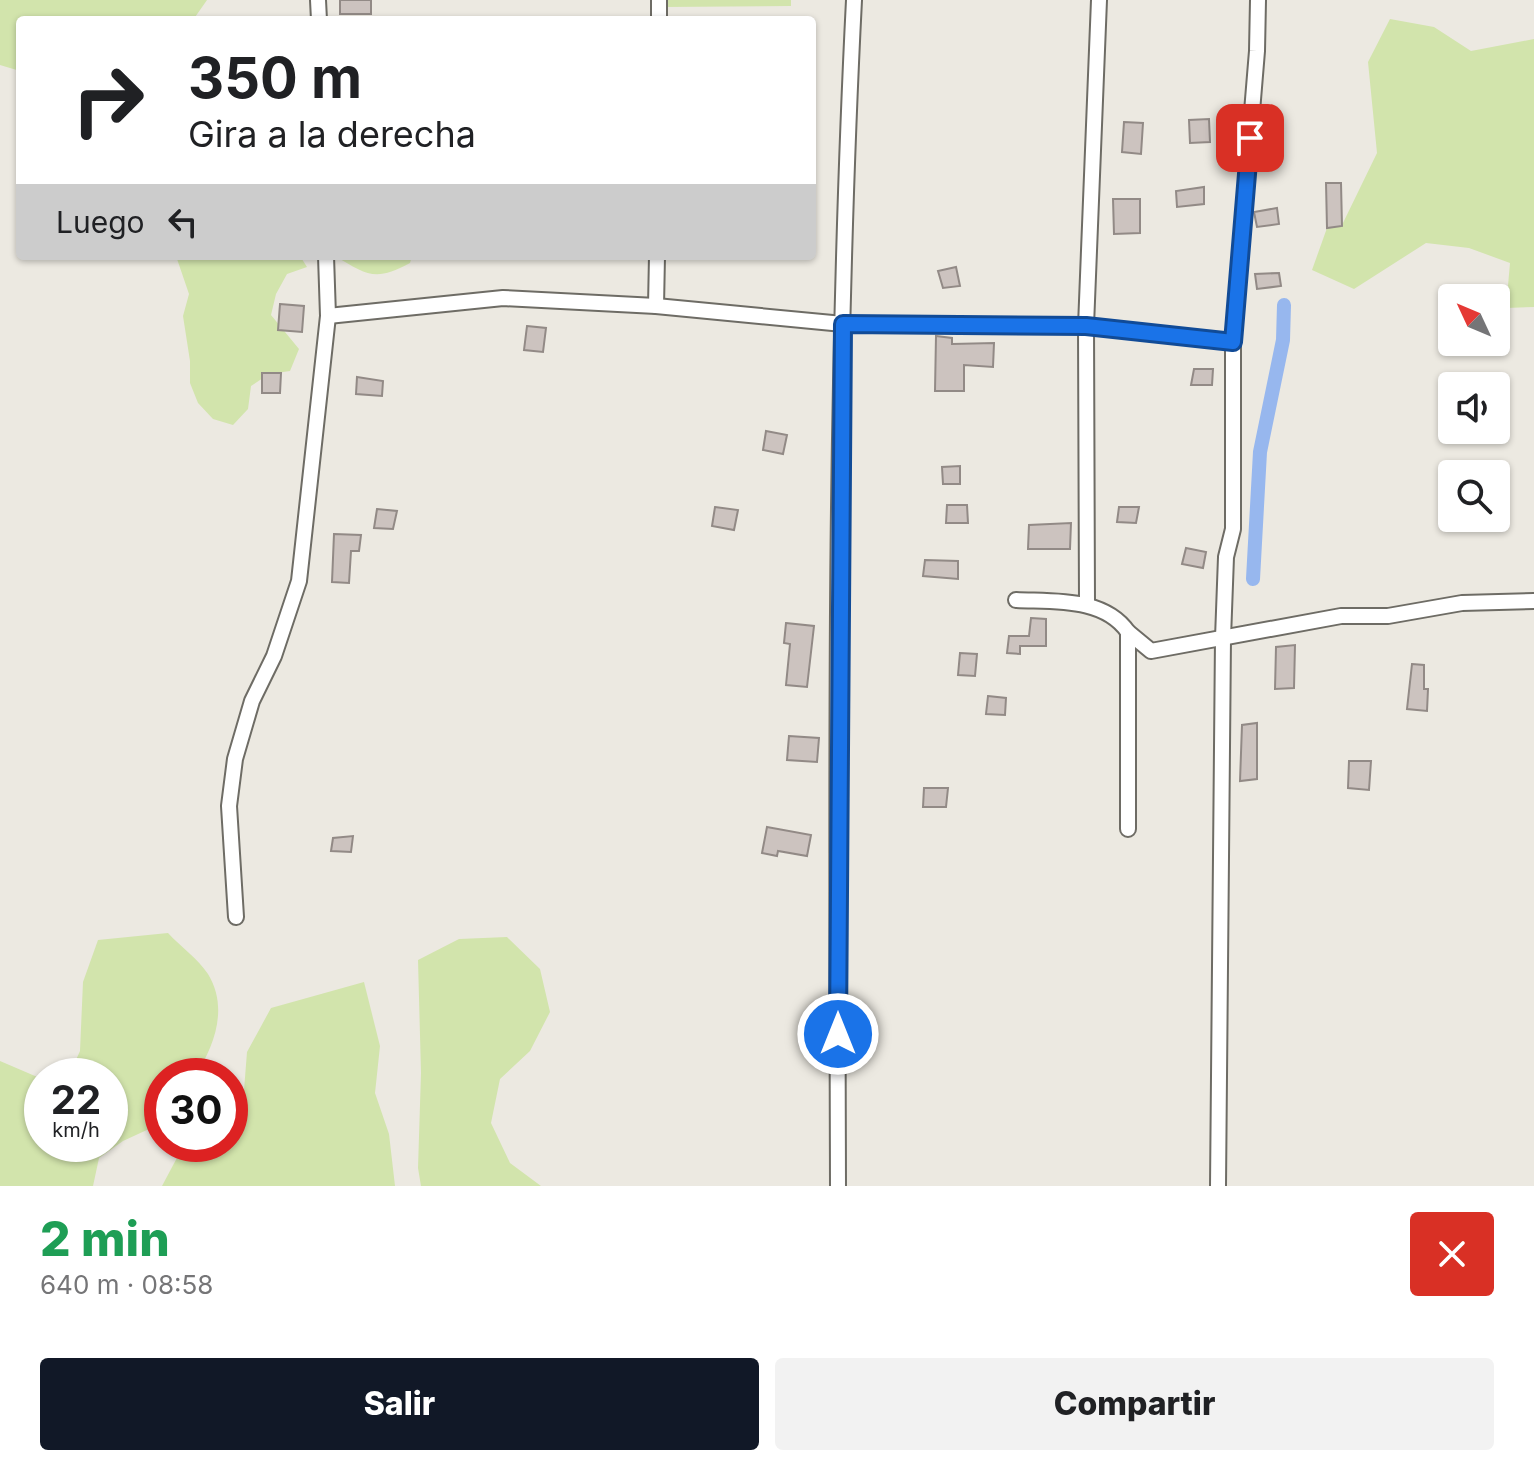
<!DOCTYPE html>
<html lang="es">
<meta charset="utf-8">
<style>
:root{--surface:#fff;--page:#f2f2f2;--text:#202124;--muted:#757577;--accent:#111827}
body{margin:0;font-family:Inter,sans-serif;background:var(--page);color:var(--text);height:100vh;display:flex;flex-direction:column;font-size:30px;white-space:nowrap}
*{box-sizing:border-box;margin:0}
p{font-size:26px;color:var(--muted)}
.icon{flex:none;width:44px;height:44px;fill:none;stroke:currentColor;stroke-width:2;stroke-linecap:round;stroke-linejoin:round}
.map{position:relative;height:1186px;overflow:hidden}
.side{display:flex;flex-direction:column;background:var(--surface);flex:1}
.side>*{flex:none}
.hud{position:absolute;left:16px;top:16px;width:800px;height:244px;border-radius:8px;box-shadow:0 2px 6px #0004;background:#fff;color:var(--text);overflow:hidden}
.needle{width:52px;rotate:314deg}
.tools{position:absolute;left:1438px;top:284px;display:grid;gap:16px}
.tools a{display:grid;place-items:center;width:72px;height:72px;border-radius:8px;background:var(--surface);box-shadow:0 2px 6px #0004;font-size:40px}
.speed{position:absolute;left:24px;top:1058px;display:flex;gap:16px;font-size:40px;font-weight:700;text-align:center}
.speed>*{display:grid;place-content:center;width:104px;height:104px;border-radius:50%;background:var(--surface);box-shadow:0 2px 6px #0004;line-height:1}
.speed small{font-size:20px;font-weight:400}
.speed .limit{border:12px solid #d22;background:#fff;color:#111}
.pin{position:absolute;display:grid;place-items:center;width:68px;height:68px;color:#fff;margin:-34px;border-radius:16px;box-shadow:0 4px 12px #0006}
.me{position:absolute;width:88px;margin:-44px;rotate:0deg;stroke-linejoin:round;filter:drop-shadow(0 0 6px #0008)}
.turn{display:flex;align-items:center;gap:28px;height:168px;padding:0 40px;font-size:36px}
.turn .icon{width:104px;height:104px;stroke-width:2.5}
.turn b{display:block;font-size:56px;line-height:68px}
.then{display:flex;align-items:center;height:76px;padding:0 40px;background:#0003;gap:16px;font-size:30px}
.round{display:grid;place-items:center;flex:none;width:84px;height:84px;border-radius:8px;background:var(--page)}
.overview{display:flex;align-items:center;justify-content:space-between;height:136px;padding:0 40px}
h1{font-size:48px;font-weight:800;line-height:60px;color:#1e9e55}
.button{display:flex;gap:16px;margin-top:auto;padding:16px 40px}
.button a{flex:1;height:92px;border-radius:8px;background:var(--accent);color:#fff;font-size:32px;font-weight:800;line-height:92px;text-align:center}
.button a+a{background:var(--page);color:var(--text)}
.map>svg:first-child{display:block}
.green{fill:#d2e4ac}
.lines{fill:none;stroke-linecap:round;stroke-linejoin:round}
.canal{stroke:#97b7ee;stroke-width:14}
.building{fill:#ccc3bf;stroke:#928a86;stroke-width:2}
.minor-casing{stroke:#6e6c65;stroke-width:18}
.minor{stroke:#fff;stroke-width:14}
.route-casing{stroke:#114b97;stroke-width:20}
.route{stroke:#1a73e8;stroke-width:14}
</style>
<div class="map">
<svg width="1534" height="1186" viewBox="0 0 1534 1186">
<rect width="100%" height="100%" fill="#ece9e1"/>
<g class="green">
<path d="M0,0H207L193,20H20V71L0,65Z"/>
<path d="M663,0H791V6L663,7Z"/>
<path d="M1390,19L1434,27L1471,51L1534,39V307L1506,308L1510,263L1469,248L1426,243L1354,289L1312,270L1327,228L1342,225L1377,153L1368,62Z"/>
<path d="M176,256H300L307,267L287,274L276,294L271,315L299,349L290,371L269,374L251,386L248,409L233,425L213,419L198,403L190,383V361L183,316L189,294Z"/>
<path d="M335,256H412L410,263C375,282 367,275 335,256Z"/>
<path d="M168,933C180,946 198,959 208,974C229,1008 214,1047 195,1076H162V1123L123,1141L99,1158L93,1186H0V1061L42,1079V1144H110V1076H58L70,1073L80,1051L83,982L98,940Z"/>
<path d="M507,937L540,969L550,1012L530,1051L500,1079L491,1123L510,1163L541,1186H421L418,1168L421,1073L418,960L459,939Z"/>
<path d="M364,982L380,1046L375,1093L389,1134L395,1186H162L179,1154L230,1144V1133L243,1103L247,1052L271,1008Z"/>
</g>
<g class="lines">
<path class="canal" d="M1253,579L1260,452L1283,340L1284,305"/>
</g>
<g class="building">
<rect x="340" y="0" width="31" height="14"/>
<path d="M1209,119L1210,142L1190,143L1189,120Z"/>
<path d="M1124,122L1143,123L1141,154L1122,152Z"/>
<path d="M1326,183H1341L1342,226L1327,228Z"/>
<path d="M1204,187V204L1177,207L1176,191Z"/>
<path d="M1113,199H1140V233L1114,234Z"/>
<path d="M1277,208L1279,224L1257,227L1254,212Z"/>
<path d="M956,267L960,286L943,288L938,271Z"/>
<path d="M1279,273L1281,286L1257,289L1255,274Z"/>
<path d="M280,304L304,306L302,332L278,330Z"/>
<path d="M527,326L546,328L543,352L524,350Z"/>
<path d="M936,336L952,338V344L994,343L993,367L964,365V391H935Z"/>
<path d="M1194,369H1213L1212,385H1191Z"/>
<path d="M262,373H281L280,393H262Z"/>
<path d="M357,377L383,381L382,396L356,394Z"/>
<path d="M766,431L787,435L783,454L763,450Z"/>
<path d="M960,466V484H943L942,467Z"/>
<path d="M947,505H967L968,523H946Z"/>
<path d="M715,507L738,510L734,530L712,526Z"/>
<path d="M1119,507H1139L1136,523L1117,522Z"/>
<path d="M377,509L397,511L393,529L374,528Z"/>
<path d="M1071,523L1070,549H1028L1029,525Z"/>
<path d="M334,534L361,535L359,551H351L349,583L332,582Z"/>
<path d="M1186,548L1206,552L1203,568L1182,564Z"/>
<path d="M925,560L958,561V579L923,576Z"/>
<path d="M1031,618L1046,619V646H1020V654L1007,653L1009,636H1029Z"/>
<path d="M786,623L814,626L807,687L786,685L790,644L784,643Z"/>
<path d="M1295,645L1294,688L1275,689L1276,647Z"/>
<path d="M960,653L977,654L975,676L958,675Z"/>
<path d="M1412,664L1424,665V689H1428L1427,711L1407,709Z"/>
<path d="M988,696L1006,698L1005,715L986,714Z"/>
<path d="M1257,723V779L1240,781L1242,725Z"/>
<path d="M789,736L819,738L817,762L787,760Z"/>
<path d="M1349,761H1371L1369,790L1348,788Z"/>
<path d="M924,788H948L946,807H923Z"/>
<path d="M767,827L811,835L807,856L778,851L777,856L762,853Z"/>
<path d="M353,836L351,852L331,851L333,838Z"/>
</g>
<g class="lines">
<defs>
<g id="minor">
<path d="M318,0L319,20"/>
<path d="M659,20V0"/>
<path d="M656,306L657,256"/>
<path d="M328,316L503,298L656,306L843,324L1086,326L1233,342L1257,51L1258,0"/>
<path d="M1016,600C1053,602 1104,597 1128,632V829"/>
<path d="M1087,604L1086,326L1099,0"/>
<path d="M1128,632L1151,651L1341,616H1388L1462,603L1534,601"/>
<path d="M236,917L229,806L235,759L252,701L274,656L299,581L328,316L326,256"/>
<path d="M838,1186C837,791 834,395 854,0"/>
<path d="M1218,1186L1223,638L1226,557L1233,529V342"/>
</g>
</defs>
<use href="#minor" class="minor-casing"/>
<use href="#minor" class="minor"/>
</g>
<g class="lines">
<defs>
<path id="route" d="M838,1034L843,324L1086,326L1233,342L1250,138"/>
</defs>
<use href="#route" class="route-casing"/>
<use href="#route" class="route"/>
</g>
</svg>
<div class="tools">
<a><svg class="needle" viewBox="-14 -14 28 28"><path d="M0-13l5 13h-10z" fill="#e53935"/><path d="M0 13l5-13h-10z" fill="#757577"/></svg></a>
<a><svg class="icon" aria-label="sound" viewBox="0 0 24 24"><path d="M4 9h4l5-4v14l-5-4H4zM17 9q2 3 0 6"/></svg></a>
<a><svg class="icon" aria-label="search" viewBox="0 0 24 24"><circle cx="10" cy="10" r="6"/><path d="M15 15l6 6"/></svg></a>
</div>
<div class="speed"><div>22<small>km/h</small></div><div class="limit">30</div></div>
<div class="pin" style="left:1250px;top:138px;background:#d93025"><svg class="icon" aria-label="arrive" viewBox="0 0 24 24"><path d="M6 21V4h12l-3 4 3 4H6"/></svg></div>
<svg class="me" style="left:838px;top:1034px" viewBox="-20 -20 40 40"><circle r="17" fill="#1a73e8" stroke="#fff" stroke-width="3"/><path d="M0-11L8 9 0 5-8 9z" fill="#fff"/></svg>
<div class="hud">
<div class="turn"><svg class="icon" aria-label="right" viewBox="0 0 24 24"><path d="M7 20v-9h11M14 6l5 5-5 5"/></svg><div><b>350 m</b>Gira a la derecha</div></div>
<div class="then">Luego<svg class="icon" aria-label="left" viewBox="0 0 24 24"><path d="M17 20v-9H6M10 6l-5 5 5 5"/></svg></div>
</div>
</div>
<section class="side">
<div class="overview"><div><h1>2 min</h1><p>640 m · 08:58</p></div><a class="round" style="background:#d93025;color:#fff"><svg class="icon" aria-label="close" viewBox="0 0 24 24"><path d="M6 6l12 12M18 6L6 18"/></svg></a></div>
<div class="button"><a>Salir</a><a>Compartir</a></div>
</section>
